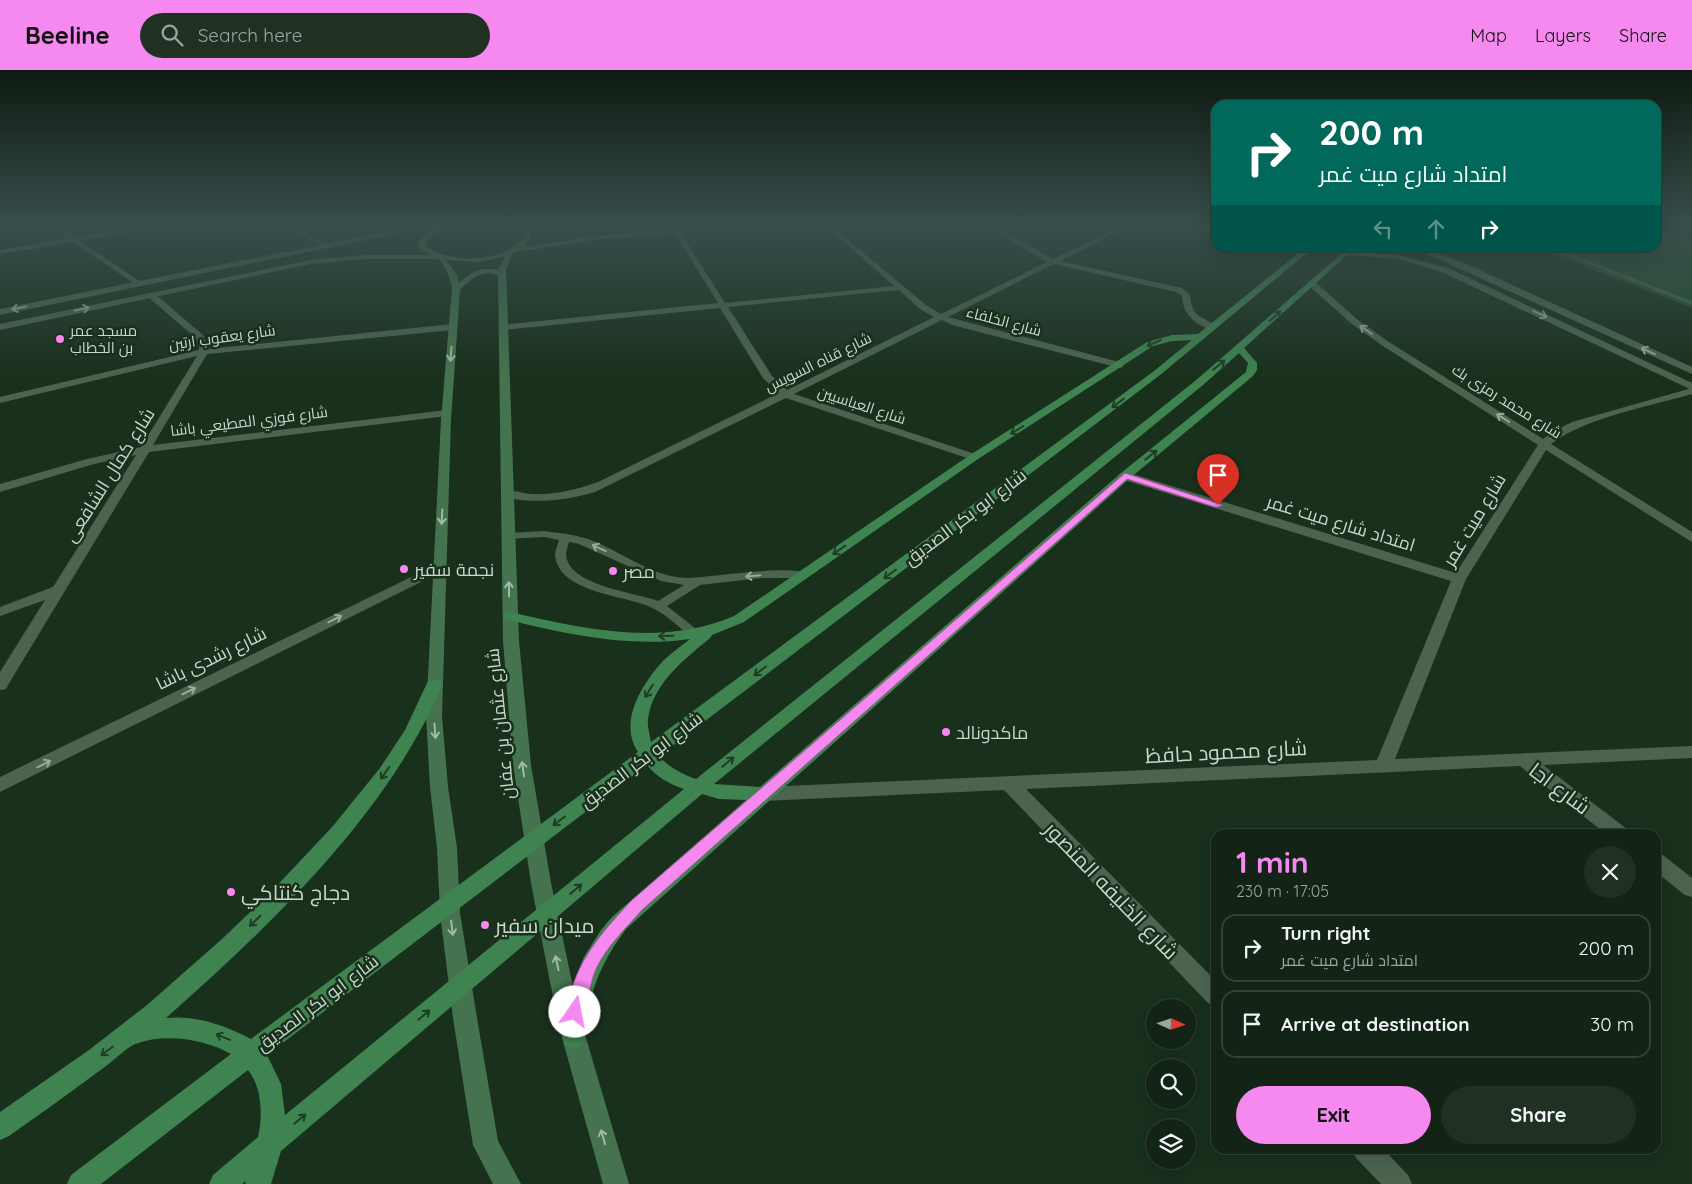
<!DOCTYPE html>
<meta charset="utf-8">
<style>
:root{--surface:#132416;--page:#203023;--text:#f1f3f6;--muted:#9da4a1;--line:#324135;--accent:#f589ef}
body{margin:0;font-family:Quicksand,Cairo,sans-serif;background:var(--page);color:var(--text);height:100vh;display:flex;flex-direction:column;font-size:19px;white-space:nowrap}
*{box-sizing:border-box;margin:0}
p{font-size:16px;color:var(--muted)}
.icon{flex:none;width:28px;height:28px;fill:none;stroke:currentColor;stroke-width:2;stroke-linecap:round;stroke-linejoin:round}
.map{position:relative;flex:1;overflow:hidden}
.details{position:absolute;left:1211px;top:759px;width:450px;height:325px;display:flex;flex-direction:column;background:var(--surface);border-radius:15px;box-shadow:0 5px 20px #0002,0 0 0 1px var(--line)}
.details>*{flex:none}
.hud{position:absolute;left:1211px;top:30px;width:450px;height:152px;border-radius:15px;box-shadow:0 5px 20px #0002,0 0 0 1px var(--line);background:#00695c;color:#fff;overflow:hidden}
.needle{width:32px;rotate:93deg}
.tools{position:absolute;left:1146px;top:929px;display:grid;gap:10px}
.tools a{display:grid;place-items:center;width:50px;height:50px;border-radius:50%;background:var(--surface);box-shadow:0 5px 20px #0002,0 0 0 1px var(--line);font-size:25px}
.pin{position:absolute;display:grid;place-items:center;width:42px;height:42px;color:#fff;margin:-51px -21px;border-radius:50% 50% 50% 0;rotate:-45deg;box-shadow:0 0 5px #0007}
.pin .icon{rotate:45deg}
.me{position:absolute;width:55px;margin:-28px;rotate:12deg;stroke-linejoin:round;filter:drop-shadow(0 0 4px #0008)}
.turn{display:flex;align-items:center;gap:18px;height:105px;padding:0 25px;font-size:22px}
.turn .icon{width:65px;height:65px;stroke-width:2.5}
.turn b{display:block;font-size:35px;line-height:42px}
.lanes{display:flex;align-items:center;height:48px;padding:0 25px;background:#0003;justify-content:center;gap:25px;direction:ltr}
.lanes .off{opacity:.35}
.round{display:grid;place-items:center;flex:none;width:52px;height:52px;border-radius:26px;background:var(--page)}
.head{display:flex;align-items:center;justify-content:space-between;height:85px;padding:0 25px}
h1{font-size:30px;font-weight:700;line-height:38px;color:var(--accent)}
.action{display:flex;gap:10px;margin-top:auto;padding:10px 25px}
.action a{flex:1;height:58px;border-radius:30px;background:var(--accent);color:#111;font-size:20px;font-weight:700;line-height:58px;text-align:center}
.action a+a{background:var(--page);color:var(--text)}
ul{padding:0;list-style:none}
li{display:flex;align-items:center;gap:15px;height:68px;margin:0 10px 8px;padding:0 15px;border:2px solid var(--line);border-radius:15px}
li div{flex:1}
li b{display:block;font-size:19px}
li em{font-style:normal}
header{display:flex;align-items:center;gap:30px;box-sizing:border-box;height:70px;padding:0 25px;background:var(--accent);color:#111}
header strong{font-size:24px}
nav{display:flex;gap:28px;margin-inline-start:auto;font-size:18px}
.search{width:350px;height:45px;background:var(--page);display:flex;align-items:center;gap:12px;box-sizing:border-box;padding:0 18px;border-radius:28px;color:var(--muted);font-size:19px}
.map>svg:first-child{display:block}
.green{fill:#21512c}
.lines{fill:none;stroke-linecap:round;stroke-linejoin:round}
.service{fill:#4c644f;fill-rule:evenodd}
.minor{fill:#4c644f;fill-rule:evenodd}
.tertiary{fill:#4c644f;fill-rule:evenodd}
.secondary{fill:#45734f;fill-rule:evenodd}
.primary{fill:#3f8350;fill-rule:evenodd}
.oneway{stroke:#97a999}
.oneway2{stroke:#1f3c25}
.oneway3{stroke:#a1b9a6}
.route{fill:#f589ef;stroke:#9f599b}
.poi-dot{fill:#f589ef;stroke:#19301d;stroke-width:2}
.labels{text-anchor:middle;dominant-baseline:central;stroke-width:5;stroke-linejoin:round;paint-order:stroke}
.far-street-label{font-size:15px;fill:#c9d7cb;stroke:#19301d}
.far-poi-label{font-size:15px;fill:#c9d7cb;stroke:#19301d;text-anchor:start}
.street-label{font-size:18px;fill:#c9d7cb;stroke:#19301d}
.poi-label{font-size:18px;fill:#c9d7cb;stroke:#19301d;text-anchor:start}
.near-street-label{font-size:21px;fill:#c9d7cb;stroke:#19301d}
.near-poi-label{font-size:21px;fill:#c9d7cb;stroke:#19301d;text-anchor:start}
</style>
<header>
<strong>Beeline</strong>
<div class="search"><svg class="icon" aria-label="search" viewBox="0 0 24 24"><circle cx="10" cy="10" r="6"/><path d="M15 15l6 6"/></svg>Search here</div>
<nav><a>Map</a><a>Layers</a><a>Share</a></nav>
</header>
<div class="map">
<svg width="1692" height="1114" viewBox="0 0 1692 1114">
<rect width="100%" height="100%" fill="#19301d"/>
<path class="green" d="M1656,161L1692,167V238L1537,178H1656Z"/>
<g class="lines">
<g class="service">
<path d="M1548,178H1555L1692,231V235Z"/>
<path d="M544,461C558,463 571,464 585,468C619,479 650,507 687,508C708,508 796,493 808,505L802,508H761L700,515L667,536L700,562L702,565L696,569L692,568C678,556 665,543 648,536C622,525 558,522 555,485C555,480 558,475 559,470L544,467L507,469L502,466L507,463ZM569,472L579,474L661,511L684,515L658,531C635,522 566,516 566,483C567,480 568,475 569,472Z"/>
</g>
<g class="minor">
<path d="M46,152H53L75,167L169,152H181L80,171L141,212V216H138L73,172L0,184V180L68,168Z"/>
<path d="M274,152H281L331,176L325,177Z"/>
<path d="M821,152H827L926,235L941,244L1047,192L979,152H986L1053,189L1130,152H1137L1060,191L1182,218L1190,225C1192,249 1202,245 1217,257L1213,260C1195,255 1183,245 1182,226L1176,222L1054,194L948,247L1123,293V297L1120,298L952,255L942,250L794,324L978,385L980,387L978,389H970L786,328L595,422C564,431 534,434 503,427L501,424L503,421C511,419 522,423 531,424C554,425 576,420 598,412L779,323L763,308L720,238L503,260L500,259V255L718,233L673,160L676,158L679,160L725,233L894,216ZM899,220L920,239L934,247L787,320L772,306L728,237Z"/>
<path d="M1169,152H1183L1216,156V160Z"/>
<path d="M1308,211H1314L1358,250L1389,272L1543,369L1554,361L1572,352L1692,318V324C1651,336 1584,348 1551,374L1692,462V472L1546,380L1466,509L1395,689L1692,676V688L1543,695L1627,759L1630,764H1606L1520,696L1026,719L1216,911V936L1208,933L1004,720L763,731L756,729L754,724L756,719L763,717L1377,690L1451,511L1121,409L1119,406L1121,403H1129L1456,503L1538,375L1383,276L1352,254L1308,215Z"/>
<path d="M148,223H154L203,265L208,279L453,254L457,257L453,260L207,284L153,375L447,340L452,343L447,346L149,382L8,615L6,619L0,620V602L45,530L0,546V537L53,517L136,385L94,394L0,422V414L87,389L141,377L197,286L0,333V327L199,280V276L196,268L148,227Z"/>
<path d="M440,493L445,494L447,497L445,500L0,722V707Z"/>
<path d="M1656,783L1663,785L1692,808V827L1685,825L1656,802Z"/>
<path d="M1352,1079H1383L1408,1105L1412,1114H1381L1356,1088Z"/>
</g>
<g class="tertiary">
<path d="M537,152H633L630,154L583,156L540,154Z"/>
<path d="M769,152H790L787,154L594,170L511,183L507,181L511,179L594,166Z"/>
<path d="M445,154L448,156L447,157L405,162L0,245V239L405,158Z"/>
<path d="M1414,178H1423L1471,196L1692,297V304Z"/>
<path d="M1342,181L1398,185L1448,198L1692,313V320L1442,202L1398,189L1345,185L1341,183Z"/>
<path d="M366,185H439L443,187L439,189H366L310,194L0,260V254L310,190Z"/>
</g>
<path class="secondary" d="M456,152H468L439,161L426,170V176C451,195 507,193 525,165L519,158L501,153L500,152L523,156L532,165L525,176L513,183L506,198L519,571L531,695L551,813L572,912L586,968L629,1114H603L562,968L550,912L531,813L513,695L503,571L498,205C482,199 470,209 460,220L451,350L442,646L448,717L457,778L460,843L477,948L498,1071L521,1114H493L473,1075L453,948L440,843L437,778L430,717L426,646L441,350L452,218C450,208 445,192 435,187C429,184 424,182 418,177C421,160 441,155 456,152ZM505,186L498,200C483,196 470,202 459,213L457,205L446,190L479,192Z"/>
<path class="primary" d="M1305,178H1313L1160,305L659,686C667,696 683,705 696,709L1195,311L1348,178H1355L1244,278L1257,293V300L1253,306L1129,409L626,859C609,882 596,905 590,933C587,947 588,963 582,976L574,979L566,976L562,968L570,921L584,887L601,860L612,847L746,730L719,729L702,724L281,1081L271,1114H245L246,1111L242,1114H209L213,1105L258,1067C263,1047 262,1017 248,1000L101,1114H67L71,1105L231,984C204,969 166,963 135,974C126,978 111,993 102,999C71,1022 40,1044 9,1066L0,1070V1042L89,980L147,935L222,869L270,823L333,756L380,698L405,660L428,611L434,610L440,611L442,615C390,742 268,858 166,948C197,945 224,955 251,969L638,682C618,652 642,614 663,591C671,583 681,576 690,569C629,578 564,564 505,549L503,546L505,543L510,542C582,559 663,577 734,546L970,385L1147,272L1172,265L1198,264ZM1192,270L1154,301L651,672C650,665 647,656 648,649C653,613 684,590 710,568L712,565L744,552L978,389L1153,276L1172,271ZM1239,283L1248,293L1246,302L1121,403L760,717L714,714L1203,315ZM647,695C655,706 671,715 684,719L285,1045L281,1014L267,985Z"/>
</g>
<defs><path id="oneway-shaft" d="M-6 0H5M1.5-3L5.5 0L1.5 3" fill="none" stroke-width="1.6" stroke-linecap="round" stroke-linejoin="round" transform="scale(1.25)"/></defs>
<g class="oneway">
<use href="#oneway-shaft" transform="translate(19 238) rotate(169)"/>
<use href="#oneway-shaft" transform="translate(82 239) rotate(-12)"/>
<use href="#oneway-shaft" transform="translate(1540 244) rotate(25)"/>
<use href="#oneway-shaft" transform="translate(1366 260) rotate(-145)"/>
<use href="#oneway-shaft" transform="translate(1648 281) rotate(-155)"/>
<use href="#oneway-shaft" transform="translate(1503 348) rotate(-148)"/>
<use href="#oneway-shaft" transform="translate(599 478) rotate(-155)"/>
<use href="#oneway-shaft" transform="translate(753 506) rotate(175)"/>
<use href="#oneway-shaft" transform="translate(335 549) rotate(-26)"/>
<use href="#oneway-shaft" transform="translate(189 621) rotate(-26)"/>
<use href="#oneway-shaft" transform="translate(44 694) rotate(-26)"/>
</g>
<g class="oneway2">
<use href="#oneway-shaft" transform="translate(1275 246) rotate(-42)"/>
<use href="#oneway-shaft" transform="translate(1154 273) rotate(156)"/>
<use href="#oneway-shaft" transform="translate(1219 295) rotate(-40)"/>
<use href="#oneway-shaft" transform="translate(1118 333) rotate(143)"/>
<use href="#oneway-shaft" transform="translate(1017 360) rotate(148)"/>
<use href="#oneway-shaft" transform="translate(1151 385) rotate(-39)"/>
<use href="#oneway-shaft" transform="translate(839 480) rotate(145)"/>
<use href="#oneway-shaft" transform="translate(890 504) rotate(143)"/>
<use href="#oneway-shaft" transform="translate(666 566) rotate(179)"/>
<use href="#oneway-shaft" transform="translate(760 601) rotate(143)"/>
<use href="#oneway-shaft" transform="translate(649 621) rotate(121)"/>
<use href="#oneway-shaft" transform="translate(728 692) rotate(-40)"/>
<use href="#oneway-shaft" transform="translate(385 703) rotate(125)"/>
<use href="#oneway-shaft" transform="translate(559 751) rotate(143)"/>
<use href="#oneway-shaft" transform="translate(576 819) rotate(-40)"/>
<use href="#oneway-shaft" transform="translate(255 851) rotate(135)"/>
<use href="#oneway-shaft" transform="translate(424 945) rotate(-40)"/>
<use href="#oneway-shaft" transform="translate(223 967) rotate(-157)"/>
<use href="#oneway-shaft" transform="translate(107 981) rotate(143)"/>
<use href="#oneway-shaft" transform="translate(300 1049) rotate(-40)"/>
</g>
<g class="oneway3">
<use href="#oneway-shaft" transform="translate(451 284) rotate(94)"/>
<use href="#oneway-shaft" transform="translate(442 447) rotate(93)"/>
<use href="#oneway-shaft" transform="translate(509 519) rotate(-91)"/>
<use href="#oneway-shaft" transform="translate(435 661) rotate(86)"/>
<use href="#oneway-shaft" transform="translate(523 699) rotate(-98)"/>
<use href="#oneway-shaft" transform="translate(452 858) rotate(83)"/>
<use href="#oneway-shaft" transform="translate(557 893) rotate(-102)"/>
<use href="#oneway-shaft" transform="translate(603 1067) rotate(-106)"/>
</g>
<linearGradient id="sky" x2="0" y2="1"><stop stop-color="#0e1a10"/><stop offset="0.5" stop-color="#384e4c"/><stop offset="1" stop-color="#384e4c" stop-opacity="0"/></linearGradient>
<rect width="1692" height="307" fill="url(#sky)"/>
<path class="route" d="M1125,403L1223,435L1218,437H1215L1127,409L642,840C626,858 607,876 596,899C589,915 589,933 582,948L575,951L569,948C566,940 569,934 570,926C579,887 605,859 631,831Z"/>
<g class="poi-dot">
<circle cx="60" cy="269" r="5"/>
<circle cx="404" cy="499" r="5"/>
<circle cx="613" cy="501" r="5"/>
<circle cx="946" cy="662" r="5"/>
<circle cx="231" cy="822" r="5"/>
<circle cx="485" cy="855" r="5"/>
</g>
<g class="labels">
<g class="far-street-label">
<text transform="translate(1004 251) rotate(15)">شارع الخلفاء</text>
<text transform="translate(222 267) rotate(-8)">شارع يعقوب ارتين</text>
<text transform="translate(818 292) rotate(-26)">شارع قناه السويس</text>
<text transform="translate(1507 331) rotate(32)">شارع محمد رمزى بك</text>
<text transform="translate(862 335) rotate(18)">شارع العباسيين</text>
<text transform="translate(249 351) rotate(-7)">شارع فوزي المطيعي باشا</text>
</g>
<g class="far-poi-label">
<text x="70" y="260">مسجد عمر<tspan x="70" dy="17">بن الخطاب</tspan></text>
</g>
<g class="street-label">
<text transform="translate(109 405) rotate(-58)">شارع كمال الشافعى</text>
<text transform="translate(965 447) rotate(-37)">شارع ابو بكر الصديق</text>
<text transform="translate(1474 450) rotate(-59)">شارع ميت غمر</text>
<text transform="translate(1341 453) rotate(17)">امتداد شارع ميت غمر</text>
<text transform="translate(211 588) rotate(-26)">شارع رشدى باشا</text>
<text transform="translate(500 654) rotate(-96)">شارع عثمان بن عفان</text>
<text transform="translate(641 690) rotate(-37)">شارع ابو بكر الصديق</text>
<text transform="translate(317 933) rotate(-37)">شارع ابو بكر الصديق</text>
</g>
<g class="poi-label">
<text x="414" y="499">نجمة سفير</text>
<text x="623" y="501">مصر</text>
<text x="956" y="662">ماكدونالد</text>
</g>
<g class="near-street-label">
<text transform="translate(1226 681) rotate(-3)">شارع محمود حافظ</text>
<text transform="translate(1560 718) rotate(37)">شارع اجا</text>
<text transform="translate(1112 820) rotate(46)">شارع الخليفه المنصور</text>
</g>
<g class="near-poi-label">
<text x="241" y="822">دجاج كنتاكي</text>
<text x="495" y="855">ميدان سفير</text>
</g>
</g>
</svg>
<div class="tools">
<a><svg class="needle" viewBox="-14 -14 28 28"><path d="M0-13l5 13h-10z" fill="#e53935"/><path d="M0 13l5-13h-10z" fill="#9da4a1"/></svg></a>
<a><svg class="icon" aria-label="search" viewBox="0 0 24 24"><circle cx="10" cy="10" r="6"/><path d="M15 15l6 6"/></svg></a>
<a><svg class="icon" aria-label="layers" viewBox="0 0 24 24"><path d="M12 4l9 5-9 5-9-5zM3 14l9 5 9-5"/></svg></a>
</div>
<div class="pin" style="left:1218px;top:435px;background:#d93025"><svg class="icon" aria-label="arrive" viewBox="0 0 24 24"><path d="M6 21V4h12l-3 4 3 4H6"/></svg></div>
<svg class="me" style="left:575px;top:942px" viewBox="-20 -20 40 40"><circle r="19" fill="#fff"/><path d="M0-13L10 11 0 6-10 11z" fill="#f589ef"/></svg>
<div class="hud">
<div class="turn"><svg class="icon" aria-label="right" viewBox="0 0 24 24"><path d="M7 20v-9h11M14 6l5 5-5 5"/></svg><div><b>200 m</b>امتداد شارع ميت غمر</div></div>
<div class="lanes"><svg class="icon off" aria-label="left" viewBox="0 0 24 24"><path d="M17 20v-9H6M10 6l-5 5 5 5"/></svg><svg class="icon off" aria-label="ahead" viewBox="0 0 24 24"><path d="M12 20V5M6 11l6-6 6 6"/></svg><svg class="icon" aria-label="right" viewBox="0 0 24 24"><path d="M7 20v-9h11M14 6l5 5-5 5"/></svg></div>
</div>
<section class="details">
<div class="head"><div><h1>1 min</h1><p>230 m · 17:05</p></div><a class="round"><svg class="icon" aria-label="close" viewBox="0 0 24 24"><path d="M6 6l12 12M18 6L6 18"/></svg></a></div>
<ul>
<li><svg class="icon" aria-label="right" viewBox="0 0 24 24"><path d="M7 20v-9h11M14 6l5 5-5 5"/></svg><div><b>Turn right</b><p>امتداد شارع ميت غمر</p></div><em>200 m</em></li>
<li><svg class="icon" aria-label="arrive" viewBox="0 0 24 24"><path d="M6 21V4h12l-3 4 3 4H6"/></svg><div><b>Arrive at destination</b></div><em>30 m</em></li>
</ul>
<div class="action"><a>Exit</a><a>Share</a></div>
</section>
</div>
